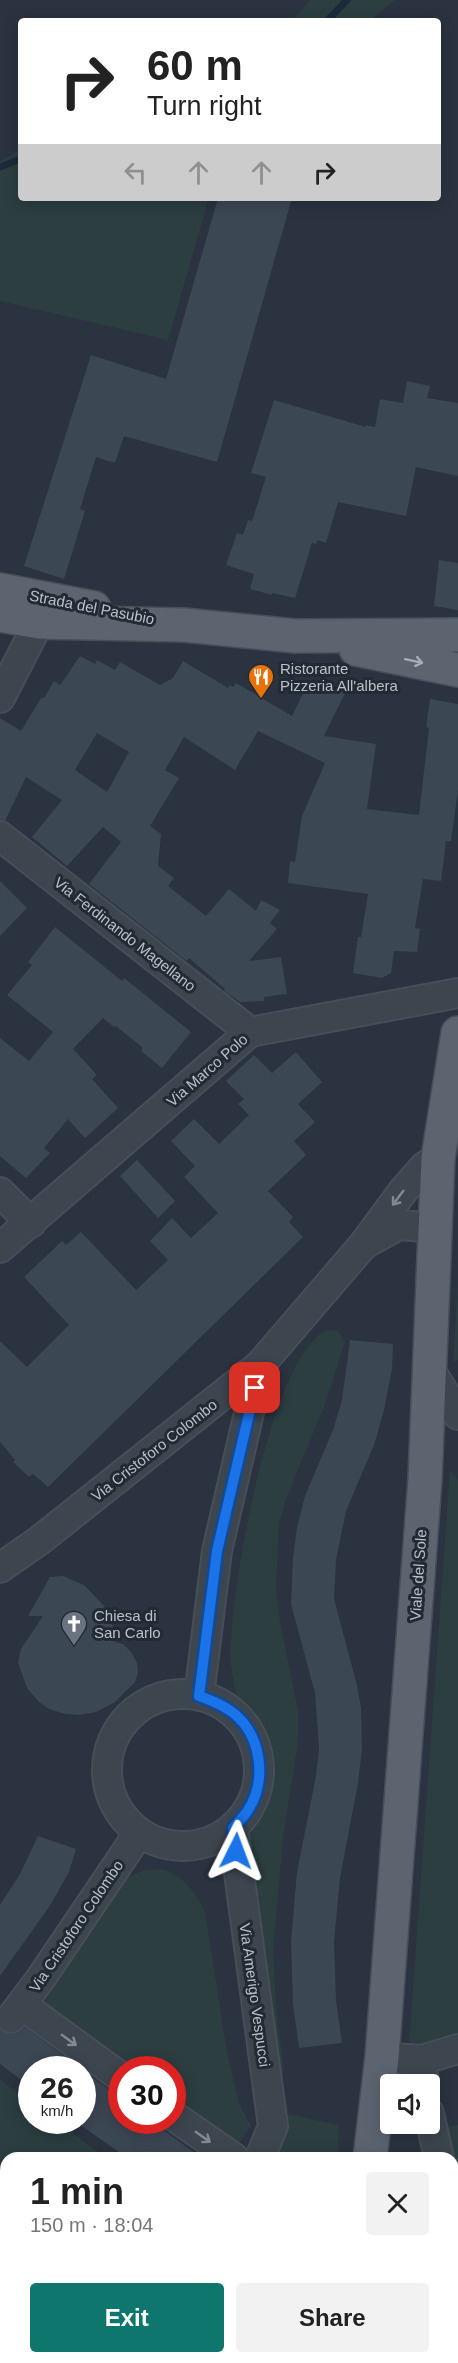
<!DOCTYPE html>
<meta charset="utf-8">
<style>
:root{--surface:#fff;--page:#f2f2f2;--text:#222;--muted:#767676;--accent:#0f766e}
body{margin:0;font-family:Arial,sans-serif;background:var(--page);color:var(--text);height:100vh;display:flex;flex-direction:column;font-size:22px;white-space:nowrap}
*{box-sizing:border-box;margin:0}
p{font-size:20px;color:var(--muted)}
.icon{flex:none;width:33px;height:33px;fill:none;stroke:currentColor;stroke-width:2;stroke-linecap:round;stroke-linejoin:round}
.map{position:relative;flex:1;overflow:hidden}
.sheet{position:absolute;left:0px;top:2152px;width:459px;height:212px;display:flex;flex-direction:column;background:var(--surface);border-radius:18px 18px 0 0;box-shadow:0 3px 15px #0003}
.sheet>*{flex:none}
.guide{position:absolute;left:18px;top:18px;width:423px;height:183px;border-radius:6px;box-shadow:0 3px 15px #0003;background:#fff;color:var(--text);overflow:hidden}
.tools{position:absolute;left:380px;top:2074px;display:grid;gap:12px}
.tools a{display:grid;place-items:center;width:60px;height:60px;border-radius:6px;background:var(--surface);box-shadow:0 3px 15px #0003;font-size:30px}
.speed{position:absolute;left:18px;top:2056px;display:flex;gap:12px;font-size:30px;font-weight:700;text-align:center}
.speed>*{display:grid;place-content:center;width:78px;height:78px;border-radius:50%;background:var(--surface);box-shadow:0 3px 15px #0003;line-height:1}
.speed small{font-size:15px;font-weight:400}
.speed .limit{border:9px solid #d22;background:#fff;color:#111}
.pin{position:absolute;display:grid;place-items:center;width:51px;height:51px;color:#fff;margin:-26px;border-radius:12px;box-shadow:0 3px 9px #0006}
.me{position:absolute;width:66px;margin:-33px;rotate:3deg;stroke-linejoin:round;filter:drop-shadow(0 0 4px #0008)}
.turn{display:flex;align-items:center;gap:21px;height:126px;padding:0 30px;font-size:27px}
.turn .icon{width:78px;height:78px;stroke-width:2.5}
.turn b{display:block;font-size:42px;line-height:51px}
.lanes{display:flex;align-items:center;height:57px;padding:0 30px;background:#0003;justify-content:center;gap:30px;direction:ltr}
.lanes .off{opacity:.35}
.round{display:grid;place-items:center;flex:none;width:63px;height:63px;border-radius:6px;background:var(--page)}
.summary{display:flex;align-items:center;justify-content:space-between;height:102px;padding:0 30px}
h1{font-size:36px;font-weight:600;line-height:45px}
.primary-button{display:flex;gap:12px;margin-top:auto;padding:12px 30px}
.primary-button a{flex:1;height:69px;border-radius:6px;background:var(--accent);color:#fff;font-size:24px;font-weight:600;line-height:69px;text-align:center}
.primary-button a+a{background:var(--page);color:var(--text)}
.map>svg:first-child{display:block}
.green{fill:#2c3e40}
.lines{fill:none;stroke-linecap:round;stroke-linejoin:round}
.stream{stroke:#1d2a3c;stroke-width:7}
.building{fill:#3c4754;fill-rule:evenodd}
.minor-casing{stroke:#474e58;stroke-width:32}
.tertiary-casing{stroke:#474e58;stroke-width:36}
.primary-casing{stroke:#474e58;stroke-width:36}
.minor{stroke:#3d454f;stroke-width:28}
.tertiary{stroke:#3d454f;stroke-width:33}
.primary{stroke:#5c646f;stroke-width:33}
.oneway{stroke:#a7aeb7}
.oneway2{stroke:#828992}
.route-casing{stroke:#114b97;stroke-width:15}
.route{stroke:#1a73e8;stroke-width:10}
.labels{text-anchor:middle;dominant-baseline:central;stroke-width:6;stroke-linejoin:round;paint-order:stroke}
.street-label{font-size:15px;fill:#bac0c9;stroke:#222a34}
.poi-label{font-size:15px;fill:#bac0c9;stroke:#222a34;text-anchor:start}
</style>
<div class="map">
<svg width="458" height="2363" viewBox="0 0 458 2363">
<rect width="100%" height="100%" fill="#2a333f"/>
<g class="green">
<path d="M310,0H395L369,21H292Z"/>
<path d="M21,149V198H209L168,340L0,301V161Z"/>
<path d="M458,1282V1360L453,1362Z"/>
<path d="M329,1330L338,1331L345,1342L324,1407L288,1494L279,1523L276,1591L280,1622L298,1710V1741L283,1838L273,1951L277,2018L284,2068L280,2083L244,1832L249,1818L269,1786C254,1748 235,1706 231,1665C226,1608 271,1347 329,1330Z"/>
<path d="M450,1470L458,1480V2039L426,2047L409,2044Z"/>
<path d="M162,1869C183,1876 196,1892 205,1912L227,2052L239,2103L251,2126L230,2156L173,2114L172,2070H122L30,2010L122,1880L144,1870Z"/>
<path d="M0,2080L31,2103L32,2121H56L106,2158H6V2311L0,2314Z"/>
<path d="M287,2114L339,2125L338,2158H267L289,2124Z"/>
<path d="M458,2125V2181L453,2179V2158H441L434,2131Z"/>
<path d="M458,2287V2363H388L389,2358H453V2288Z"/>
</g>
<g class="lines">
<g class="stream">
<path d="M327,21L347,0"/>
<path d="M0,167L21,159"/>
</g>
</g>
<g class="building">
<path d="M218,198H292L217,462L124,436L115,463L96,457L80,509L85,511L64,579L24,566L91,355L166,379Z"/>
<path d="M407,381L430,386L427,398L458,403V476L416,467L406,516L338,502L326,543L318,540L316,544L312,543L295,598L272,593V595L250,589L254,574L226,565L237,533L243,535L248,520L252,521L266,477L251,473L274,400L366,427V425L375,427L380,399L403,403Z"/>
<path d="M439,560L458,563V610L434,606Z"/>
<path d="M80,656L95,664L97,660L115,670L120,662L160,685L173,678L183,661L228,688L230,685L233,687L236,683L292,716L309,681L322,687L324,683L345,693L324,736L376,744L367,809L419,815L429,728L426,727L430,699L458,704V790L451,841H446L441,881L423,879L415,928L420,929L417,952L394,951L391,973L382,978L353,973L358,937H361L368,894L288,883L290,861L295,862L302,816L325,763L258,731L235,770L184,737L165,770L179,778L150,826L161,834L158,866L174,878L168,886L206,916L229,889L256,911L261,900L280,910L270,923L277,929L249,961L281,957L287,994L264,997V1001L240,1002L224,991L225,989L189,958L187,961L184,959L89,884L121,842L103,827L67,866L32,837L62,800L26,777L5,821L0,820V718L21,731L41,698H44L54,681L60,685ZM97,733L129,752L107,792L75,770Z"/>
<path d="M0,881L27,908L0,936Z"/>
<path d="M55,927L122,981L124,978L191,1032L162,1068L141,1051L143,1048L116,1026L114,1027L103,1018L73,1049L97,1075L92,1079L118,1108L85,1138L68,1119L44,1148L50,1153L26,1178L0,1156V1038L29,1061L53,1032L7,995L32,965L28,962Z"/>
<path d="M296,1052L322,1082L298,1104L315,1122L294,1141L306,1155L268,1191L293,1217L289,1222L303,1237L48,1487L33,1474L29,1477L13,1462L15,1460L0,1442V1341L27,1367L69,1325L24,1277L62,1241L66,1245L81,1232L136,1290L168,1260L150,1241L172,1218L191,1238L218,1213L184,1177L195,1166L171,1141L194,1119L219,1144L249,1115L238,1104L244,1099L226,1081L254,1055L272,1073Z"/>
<path d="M137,1160L175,1201L158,1218L120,1176Z"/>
<path d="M350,1340L393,1344L392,1369L384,1410L374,1445L346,1511L336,1560L334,1599L357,1685L361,1708L362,1749L358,1783L340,1878L334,1942L336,2000L342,2043L299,2048L293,2004L291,1941L297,1872L316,1776L319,1748L315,1693L291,1604L293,1557L297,1527L305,1496L333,1430L342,1400Z"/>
<path d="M63,1576L84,1585L105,1607L115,1631V1642L123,1644L131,1652L137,1663L138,1673L135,1682L115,1702L96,1712L80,1715L65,1714L49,1709L38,1701L27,1688L18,1662L21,1649L43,1616H28L50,1577Z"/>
<path d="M38,1836L76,1849L69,1872L51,1904L0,1976V1905L20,1874Z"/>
<path d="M25,2027L82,2070H32V2088L0,2064V2030L10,2034L18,2033Z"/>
<path d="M82,2070L122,2099V2121H151L202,2158H127L82,2126Z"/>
</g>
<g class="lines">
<defs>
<g id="minor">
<path d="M0,698L39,622"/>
<path d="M0,836L250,1032"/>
<path d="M0,1192L31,1223"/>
<path d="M368,1242L399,1225L437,1228"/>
<path d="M0,1248L250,1032L458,993"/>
<path d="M430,1370L458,1415"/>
<path d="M0,1568L40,1540L260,1365L364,1244L403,1191L424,1167L438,1158"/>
<circle cx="183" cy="1770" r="76"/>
<path d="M199,1696L217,1551L260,1365"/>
<path d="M233,1828L273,2126L260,2158"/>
<path d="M22,2005L122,2078"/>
<path d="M11,2018L41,1978L139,1833"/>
<path d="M382,2057L421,2060L458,2049"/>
<path d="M421,2060L424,2085"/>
<path d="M429,2113L439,2158"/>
<path d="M172,2115L234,2158"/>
<path d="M453,2174L458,2175"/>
</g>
<g id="tertiary">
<path d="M453,2274L458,2275"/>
<path d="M79,2363L87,2358"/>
</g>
<g id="primary">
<path d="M0,590L94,608"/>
<path d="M0,615L39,622L184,625L295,636L458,635"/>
<path d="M356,649L458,670"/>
<path d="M370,2158L382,2057L425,1479L438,1158L458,1033"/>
<path d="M349,2363V2358"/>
</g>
</defs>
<use href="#minor" class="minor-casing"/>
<use href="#tertiary" class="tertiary-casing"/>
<use href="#primary" class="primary-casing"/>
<use href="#minor" class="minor"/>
<use href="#tertiary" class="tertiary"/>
<use href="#primary" class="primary"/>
</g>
<defs><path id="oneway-shaft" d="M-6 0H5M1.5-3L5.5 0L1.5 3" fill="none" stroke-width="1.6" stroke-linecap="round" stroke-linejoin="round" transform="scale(1.5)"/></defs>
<use class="oneway" href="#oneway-shaft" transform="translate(414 661) rotate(12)"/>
<g class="oneway2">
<use href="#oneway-shaft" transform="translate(398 1198) rotate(127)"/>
<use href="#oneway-shaft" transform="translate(69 2040) rotate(36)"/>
<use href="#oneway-shaft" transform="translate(203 2137) rotate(35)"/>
</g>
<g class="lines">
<defs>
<path id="route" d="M236,1851L233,1828C238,1822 244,1817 248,1810C266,1783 262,1741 239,1718C228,1707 214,1701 199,1696L217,1551L255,1388"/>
</defs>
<use href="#route" class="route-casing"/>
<use href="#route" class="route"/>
</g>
<defs>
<symbol id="restaurant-pin" viewBox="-11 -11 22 30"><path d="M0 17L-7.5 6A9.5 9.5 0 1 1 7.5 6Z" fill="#e8710a" stroke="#222a34"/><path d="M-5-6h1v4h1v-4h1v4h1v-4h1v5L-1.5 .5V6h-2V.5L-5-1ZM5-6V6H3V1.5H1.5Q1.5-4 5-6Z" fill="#fff"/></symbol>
<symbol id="church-pin" viewBox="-11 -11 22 30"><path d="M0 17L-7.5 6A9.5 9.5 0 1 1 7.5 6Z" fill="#6b7280" stroke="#222a34"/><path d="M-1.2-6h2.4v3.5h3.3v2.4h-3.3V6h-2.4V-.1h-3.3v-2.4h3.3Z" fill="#fff"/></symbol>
</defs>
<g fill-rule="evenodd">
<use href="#restaurant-pin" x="246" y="662" width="30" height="40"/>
<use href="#church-pin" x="59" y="1609" width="30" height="40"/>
</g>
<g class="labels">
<g class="street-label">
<text transform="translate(92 607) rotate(11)">Strada del Pasubio</text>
<text transform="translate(125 934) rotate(38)">Via Ferdinando Magellano</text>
<text transform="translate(207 1070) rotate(-41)">Via Marco Polo</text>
<text transform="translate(154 1450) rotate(-38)">Via Cristoforo Colombo</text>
<text transform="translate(418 1575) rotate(-86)">Viale del Sole</text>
<text transform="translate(76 1926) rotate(-56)">Via Cristoforo Colombo</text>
<text transform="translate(255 1995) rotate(82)">Via Amerigo Vespucci</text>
</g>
<g class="poi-label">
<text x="280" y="668">Ristorante<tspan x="280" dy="17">Pizzeria All'albera</tspan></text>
<text x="94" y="1615">Chiesa di<tspan x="94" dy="17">San Carlo</tspan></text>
</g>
</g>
</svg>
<div class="tools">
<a><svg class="icon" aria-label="sound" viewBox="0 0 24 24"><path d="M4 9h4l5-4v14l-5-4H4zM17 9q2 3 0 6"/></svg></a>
</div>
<div class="speed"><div>26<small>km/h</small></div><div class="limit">30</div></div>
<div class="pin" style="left:255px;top:1388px;background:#d93025"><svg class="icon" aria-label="arrive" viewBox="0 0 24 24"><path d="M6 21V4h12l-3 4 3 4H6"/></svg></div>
<svg class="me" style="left:236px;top:1851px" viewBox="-20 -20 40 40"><path d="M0-17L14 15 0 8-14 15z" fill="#1a73e8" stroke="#fff" stroke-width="4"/></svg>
<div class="guide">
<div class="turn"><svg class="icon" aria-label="right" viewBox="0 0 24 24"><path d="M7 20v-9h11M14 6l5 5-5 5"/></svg><div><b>60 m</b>Turn right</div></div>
<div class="lanes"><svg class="icon off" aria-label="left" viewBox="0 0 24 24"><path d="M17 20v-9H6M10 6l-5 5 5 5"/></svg><svg class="icon off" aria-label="ahead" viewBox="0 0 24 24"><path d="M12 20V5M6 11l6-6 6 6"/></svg><svg class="icon off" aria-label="ahead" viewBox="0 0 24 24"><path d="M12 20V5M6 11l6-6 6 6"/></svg><svg class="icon" aria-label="right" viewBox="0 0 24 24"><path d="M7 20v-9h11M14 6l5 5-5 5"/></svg></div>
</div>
<section class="sheet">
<div class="summary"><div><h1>1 min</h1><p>150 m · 18:04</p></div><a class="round"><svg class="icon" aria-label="close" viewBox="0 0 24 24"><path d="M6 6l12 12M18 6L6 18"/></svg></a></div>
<div class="primary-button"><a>Exit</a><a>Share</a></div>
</section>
</div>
